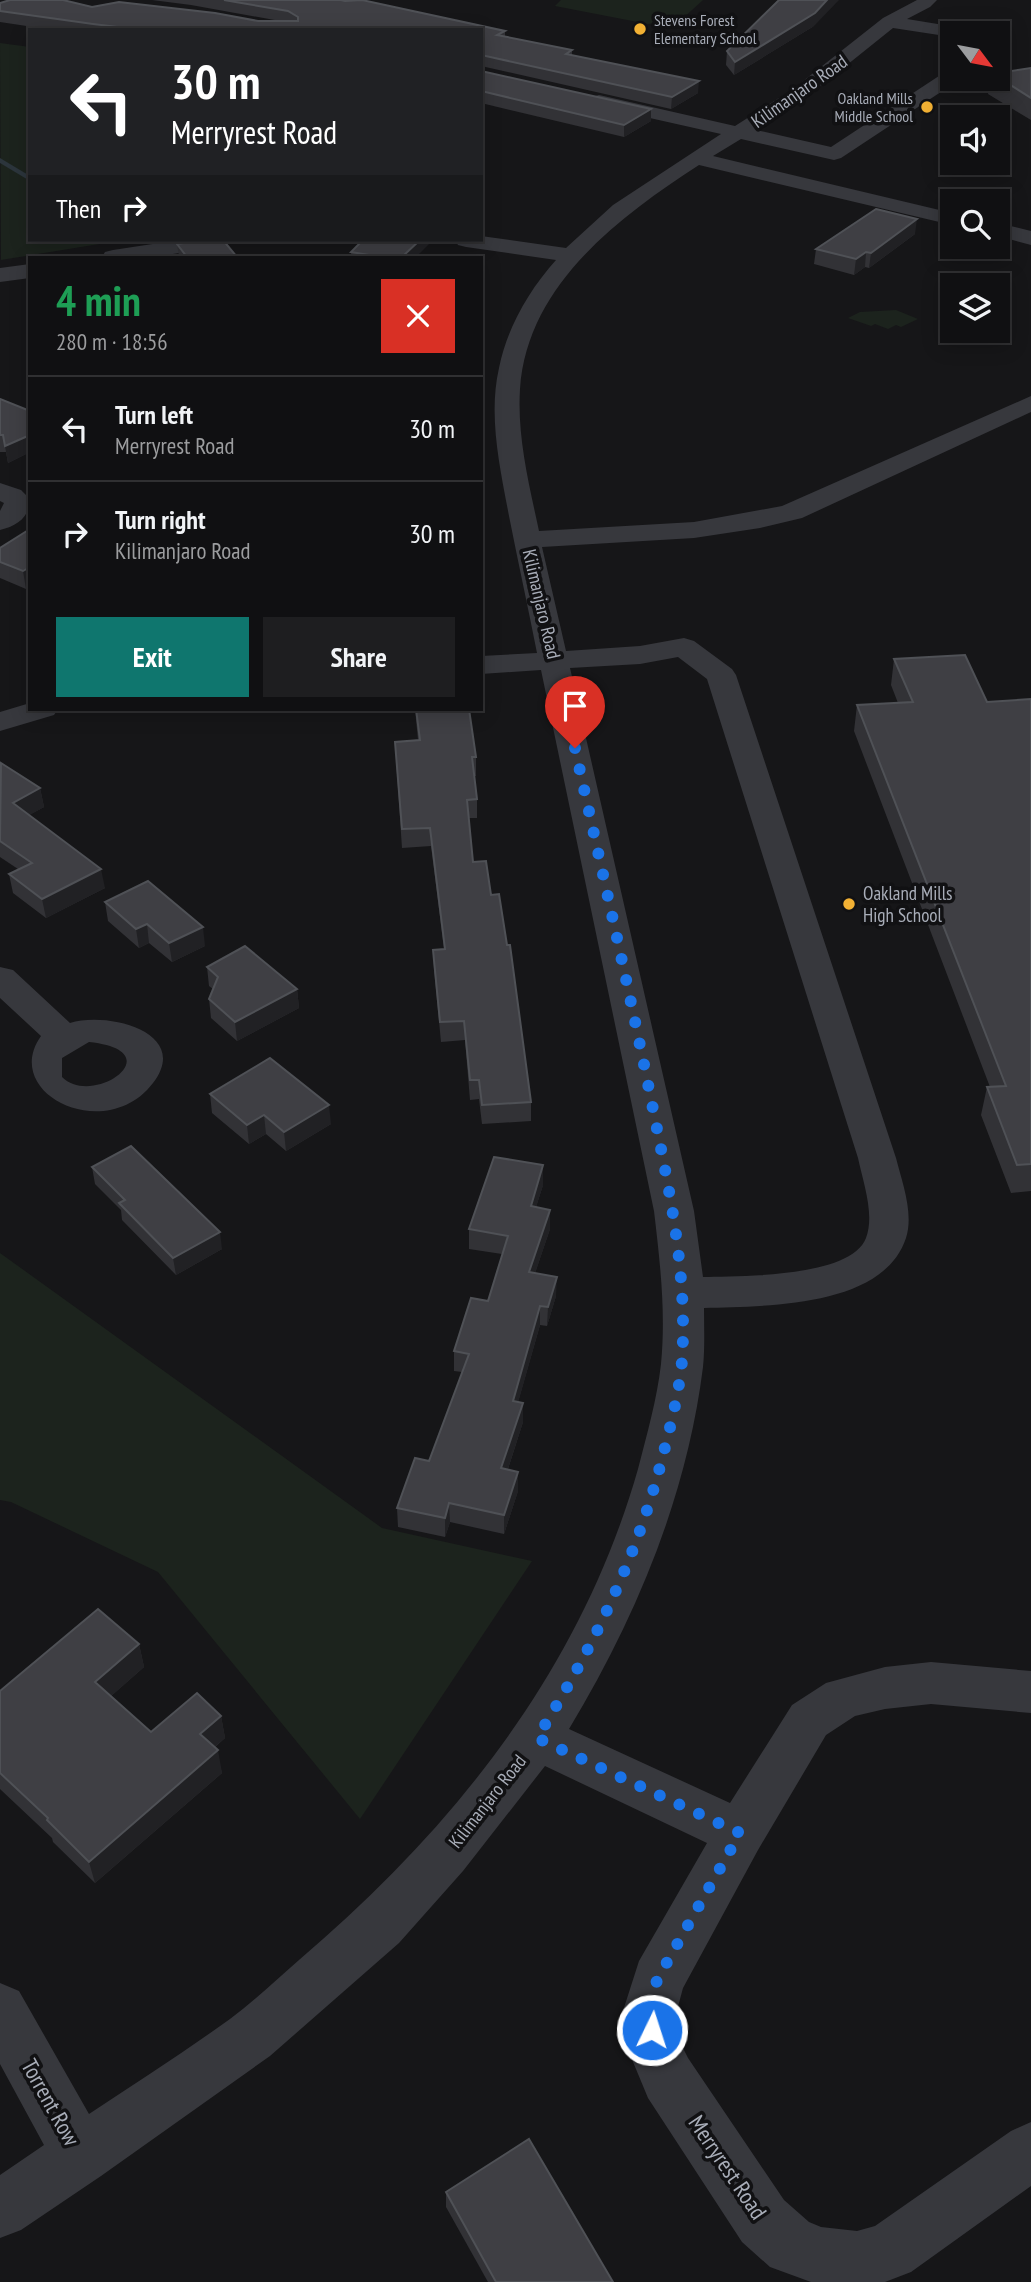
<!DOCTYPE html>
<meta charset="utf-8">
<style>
:root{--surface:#101012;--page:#1e1e20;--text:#f1f3f6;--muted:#9c9d9f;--line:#303032;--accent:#0f766e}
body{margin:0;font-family:"PT Sans Narrow",sans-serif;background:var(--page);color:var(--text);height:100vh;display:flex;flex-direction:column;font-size:26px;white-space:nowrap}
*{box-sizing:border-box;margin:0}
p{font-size:23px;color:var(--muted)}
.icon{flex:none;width:38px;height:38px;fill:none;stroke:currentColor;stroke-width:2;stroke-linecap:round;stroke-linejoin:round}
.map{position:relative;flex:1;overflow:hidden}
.sheet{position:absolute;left:28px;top:256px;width:455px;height:455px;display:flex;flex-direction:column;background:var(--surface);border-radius:0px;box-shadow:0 4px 18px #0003,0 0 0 2px var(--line)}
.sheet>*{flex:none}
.hud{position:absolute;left:28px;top:28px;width:455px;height:214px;border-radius:0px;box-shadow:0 4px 18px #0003,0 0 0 2px var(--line);background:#202124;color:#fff;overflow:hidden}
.needle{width:46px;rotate:122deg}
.controls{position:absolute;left:940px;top:21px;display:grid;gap:14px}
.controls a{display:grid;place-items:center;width:70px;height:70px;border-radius:0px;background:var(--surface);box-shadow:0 4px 18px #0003,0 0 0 2px var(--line);font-size:35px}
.pin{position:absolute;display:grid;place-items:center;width:60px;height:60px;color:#fff;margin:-72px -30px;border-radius:50% 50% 50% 0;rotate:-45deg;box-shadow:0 0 7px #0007}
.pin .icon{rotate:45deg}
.me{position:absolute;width:77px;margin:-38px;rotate:4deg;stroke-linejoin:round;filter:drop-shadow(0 0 5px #0008)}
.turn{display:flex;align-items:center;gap:24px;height:147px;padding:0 28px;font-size:32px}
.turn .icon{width:91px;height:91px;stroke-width:2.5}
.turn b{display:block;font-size:49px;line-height:60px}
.then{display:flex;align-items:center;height:66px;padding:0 28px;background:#0003;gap:14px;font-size:26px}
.round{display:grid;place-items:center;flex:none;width:74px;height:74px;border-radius:0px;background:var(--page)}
.overview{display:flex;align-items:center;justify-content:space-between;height:119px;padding:0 28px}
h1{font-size:42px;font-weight:600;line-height:52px;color:#1e9e55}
.primary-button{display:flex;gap:14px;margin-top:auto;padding:14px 28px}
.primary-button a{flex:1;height:80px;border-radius:0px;background:var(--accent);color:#fff;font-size:28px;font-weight:600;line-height:80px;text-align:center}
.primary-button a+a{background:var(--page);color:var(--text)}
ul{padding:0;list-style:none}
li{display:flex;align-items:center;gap:21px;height:105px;padding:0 28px;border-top:2px solid var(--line)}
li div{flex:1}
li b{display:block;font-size:26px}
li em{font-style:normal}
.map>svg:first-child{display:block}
.green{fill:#1c231d}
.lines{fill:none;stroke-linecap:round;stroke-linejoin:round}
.stream{fill:#2c353c;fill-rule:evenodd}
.minor{fill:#37383d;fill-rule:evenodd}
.wall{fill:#323236}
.shaded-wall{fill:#212124}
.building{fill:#3f3f44;stroke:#4f5156;stroke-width:2}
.route{stroke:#1a73e8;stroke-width:12;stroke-dasharray:0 21.6}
.poi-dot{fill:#f2b134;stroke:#111113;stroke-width:2.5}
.labels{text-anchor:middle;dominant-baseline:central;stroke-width:7;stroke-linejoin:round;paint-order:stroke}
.far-poi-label{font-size:16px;fill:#a8adb8;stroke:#111113;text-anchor:start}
.street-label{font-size:19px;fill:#a8adb8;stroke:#111113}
.poi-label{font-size:19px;fill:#a8adb8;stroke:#111113;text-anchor:start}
.near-street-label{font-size:23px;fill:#a8adb8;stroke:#111113}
</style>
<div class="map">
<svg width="1031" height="2282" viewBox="0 0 1031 2282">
<rect width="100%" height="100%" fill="#161618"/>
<g class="green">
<path d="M561,0H703L681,20L648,24L555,6Z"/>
<path d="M0,43L30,47V240H124L1,260Z"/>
<path d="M896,310L918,319L901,327L896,325L888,329L875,324L871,326L848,318L860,312Z"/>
<path d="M0,1253L382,1528L532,1561L360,1819L158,1572L11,1502L0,1500Z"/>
</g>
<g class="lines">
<path class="stream" d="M0,158L30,176V181L0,163Z"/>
<g class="minor">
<path d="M917,0H937L930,7L907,19L962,28L971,33H952V37L893,28L807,97L756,130L831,147L945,72L952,70V79L959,80L841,158L834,160L741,139L713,156L952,213V225L699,165C619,217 527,285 520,389C517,437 529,484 539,531L694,522L782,506L1031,396V412L802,518L760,528L694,538L542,547L566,651L640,646L684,638L694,641L732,669L736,675L896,1158C902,1182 914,1213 906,1238C883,1308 765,1306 704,1308C704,1327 705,1347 703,1367C687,1496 636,1618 569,1729L730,1803L792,1705L826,1683L885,1667L931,1662L1031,1671V1713L931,1704L885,1709L855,1716L826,1735L758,1850L683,1988L676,2014L681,2044L688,2058L784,2200L809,2222L821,2227L857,2231L875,2226L1011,2131L1031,2122V2186L911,2272L885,2282H811L770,2267L742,2242L648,2098L626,2045L622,2014L639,1961L707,1843L545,1766L463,1871L399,1943L270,2056L101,2176L21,2230L0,2238V2175L44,2145L0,2064V1983L19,1991L89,2114C136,2083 184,2052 230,2019C254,2001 276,1980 299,1960C455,1827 581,1669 638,1469C647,1434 657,1399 661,1364C666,1312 660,1262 654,1211L541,670L481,674V656L537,653C528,607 518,562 509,516C500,468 488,416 499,368C507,328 529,290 556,260L466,247L458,245L455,240H481V236L566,248L613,205L721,134L592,105L589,101L592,97L599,95L735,126L793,89L883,18ZM678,657L707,679L858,1158C863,1182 875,1214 866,1238C851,1278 738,1276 703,1277L694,1211L570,668L640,664Z"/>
<path d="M998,223L1031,231V245L998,236Z"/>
<path d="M179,240H230L227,245L219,247L153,257H102L105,252L113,250Z"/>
<path d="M30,264V278L0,282V268Z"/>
<path d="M0,483L21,490L30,499C30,517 17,526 0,530V511L4,503L0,501Z"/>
<path d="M30,703V709H58L54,715L0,731V712Z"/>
<path d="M0,967L13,970L70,1023C107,1011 192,1032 153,1083C106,1145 0,1094 41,1036L0,998ZM89,1042C174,1051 93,1108 62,1077V1058Z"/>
</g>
</g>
<g class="wall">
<path d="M152,0H341L505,31V37L572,50V55L698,93L671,109L481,66V30H53L0,22V3L92,7L258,21H280L191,5Z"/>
<path d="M814,26L734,75L726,65L727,51Z"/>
<path d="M1031,68V120L988,94L990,79H998V73Z"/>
<path d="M481,71L651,109V121L624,137L481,103Z"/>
<path d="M915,234L869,268L865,267L854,275L814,264L816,249Z"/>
<path d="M177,244L237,257H179Z"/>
<path d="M351,252L416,257H351Z"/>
<path d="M30,324V342L27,325Z"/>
<path d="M0,399L30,411V452L8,463L6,452H0Z"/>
<path d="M30,529V587L26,589L0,578V548Z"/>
<path d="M894,659L987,702L1031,699V1191L1011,1193L981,1115L987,1087H990L854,731L857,705L898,703L891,685Z"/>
<path d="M415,709L476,757V776H474L477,799V818H469L473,862L491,895L531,1102V1121L482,1124L479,1099L470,1100L465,1040L441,1042L434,969L433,950L444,949L431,846L402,848L396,760L418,740Z"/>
<path d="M0,764L40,788L44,807L29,815L105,888L46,918L13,893L9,874L18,869L0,857Z"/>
<path d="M105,902L205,946L172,962L149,943L139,948L108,921Z"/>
<path d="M207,967L297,989L299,1008L237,1041L211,1018L209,999L213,989L209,986Z"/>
<path d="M210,1094L331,1124L286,1151L266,1134L249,1144L212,1113Z"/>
<path d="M92,1167L222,1249L176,1275L122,1220L121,1210L95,1184Z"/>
<path d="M543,1185L536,1207L550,1229L535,1273L556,1296L547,1326L540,1325L518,1402L523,1403V1422L508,1469L518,1491L504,1534L450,1522L445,1537L398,1527L397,1508L429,1461L462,1372L454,1371V1351L488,1301L502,1254L469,1249V1229Z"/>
<path d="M139,1644L144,1667L111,1696L151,1732L221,1716L225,1738L215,1747L222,1773L95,1883L53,1842L52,1838L0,1789V1691Z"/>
<path d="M446,2192L613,2282H488L446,2207Z"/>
</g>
<g class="shaded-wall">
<path d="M827,0H839L814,26L734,75L735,62Z"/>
<path d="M699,81L698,93L671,109L672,97Z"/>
<path d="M651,109V121L624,137V125Z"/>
<path d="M917,219L915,234L869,268L871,253Z"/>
<path d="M420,240H433L416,257H402Z"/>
<path d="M866,252L865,267L854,275L856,259Z"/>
<path d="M29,435L30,452L8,463L5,446Z"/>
<path d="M30,567V587L26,589L23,571Z"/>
<path d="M40,788L44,807L17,822L13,803Z"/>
<path d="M101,869L105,888L46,918L42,899Z"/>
<path d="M147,924L149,943L139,948L136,929Z"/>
<path d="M203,927L205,946L172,962L169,943Z"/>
<path d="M297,989L299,1008L237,1041L235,1022Z"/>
<path d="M329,1105L331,1124L286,1151L284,1132Z"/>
<path d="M264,1115L266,1134L249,1144L247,1125Z"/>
<path d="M543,1165V1185L530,1226L531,1206Z"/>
<path d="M550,1210V1229L529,1291V1272Z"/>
<path d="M220,1232L222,1249L176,1275L173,1258Z"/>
<path d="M557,1277L556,1296L547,1326L548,1307Z"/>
<path d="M540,1306V1325L513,1420V1401Z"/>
<path d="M523,1403V1422L502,1487L501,1468Z"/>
<path d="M518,1472V1491L504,1534V1515Z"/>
<path d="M449,1503L450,1522L445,1537V1518Z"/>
<path d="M139,1644L144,1667L101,1705L95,1682Z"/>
<path d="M221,1716L225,1738L204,1756L200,1734Z"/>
<path d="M218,1750L222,1773L95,1883L89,1862Z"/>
</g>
<g class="building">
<path d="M10,0H63L92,7L119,2L215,13L258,21H298V17L288,11L224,0H341L345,1L362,0L505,31L497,35L572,50L566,54L699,81L672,97L481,55V30H174L162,28L160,30H143L93,24L0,11V3Z"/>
<path d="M779,0H827L815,13L735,62L727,51Z"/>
<path d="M1031,68V98L998,77V73Z"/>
<path d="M481,71L651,109L624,125L481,91Z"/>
<path d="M876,209L917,219L871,253L866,252L856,259L816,249Z"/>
<path d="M204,240H223L237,257H187L177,244Z"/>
<path d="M363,240H420L402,257H381L351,252Z"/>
<path d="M0,399L30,411V435L5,446L3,435H0Z"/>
<path d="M30,529V567L23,571L0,562V548Z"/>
<path d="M965,655L987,702L1031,699V1164L1017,1165L987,1087L1006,1086L857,705L913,702L894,659Z"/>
<path d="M416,709H469L476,757H472L477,799L467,800L473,862L486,861L491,895L499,894L507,945H510L531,1102L482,1105L479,1080H470L464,1021L440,1022L433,950L445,949L430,828L402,829L395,742L420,740Z"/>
<path d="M1,763L40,788L13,803L101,869L42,899L9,874L32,863L0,841Z"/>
<path d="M148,881L203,927L169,943L147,924L136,929L105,902Z"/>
<path d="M245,946L297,989L235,1022L209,999L218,977L207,967Z"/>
<path d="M270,1058L329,1105L284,1132L264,1115L247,1125L210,1094Z"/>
<path d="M131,1146L220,1232L173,1258L119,1203L125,1200L92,1167Z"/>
<path d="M494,1157L543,1165L531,1206L550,1210L529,1272L557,1277L548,1307L540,1306L513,1401L523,1403L501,1468L518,1472L504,1515L449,1503L445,1518L397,1508L415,1458L429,1461L469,1354L454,1351L471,1298L488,1301L508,1236L469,1229Z"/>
<path d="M98,1609L139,1644L95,1682L151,1732L197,1693L221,1716L200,1734L218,1750L89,1862L47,1820L48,1818L0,1773V1691Z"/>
<path d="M529,2139L613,2282H496L446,2192Z"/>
</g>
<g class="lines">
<path class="route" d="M575,748C600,862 626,975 649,1089C667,1180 688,1268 682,1361C679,1394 670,1428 662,1459C636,1560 592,1649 537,1738L740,1833L657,1980L649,2014L652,2030"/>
</g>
<g class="poi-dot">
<circle cx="640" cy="29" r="7"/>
<circle cx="927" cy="107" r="7"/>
<circle cx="849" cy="904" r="7"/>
</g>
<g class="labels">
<g class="far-poi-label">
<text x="654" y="20">Stevens Forest<tspan x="654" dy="18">Elementary School</tspan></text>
<text x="913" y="98" text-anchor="end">Oakland Mills<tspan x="913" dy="18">Middle School</tspan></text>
</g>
<g class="street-label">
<text transform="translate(799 91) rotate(-35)">Kilimanjaro Road</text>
<text transform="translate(542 604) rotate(77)">Kilimanjaro Road</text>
<text transform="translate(487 1801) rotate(-52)">Kilimanjaro Road</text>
</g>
<g class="poi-label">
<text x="863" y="893">Oakland Mills<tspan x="863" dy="22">High School</tspan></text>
</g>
<g class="near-street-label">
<text transform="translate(51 2102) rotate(61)">Torrent Row</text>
<text transform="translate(728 2167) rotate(56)">Merryrest Road</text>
</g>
</g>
</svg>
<div class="controls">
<a><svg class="needle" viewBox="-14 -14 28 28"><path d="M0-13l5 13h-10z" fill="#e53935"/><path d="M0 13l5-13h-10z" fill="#9c9d9f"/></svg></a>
<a><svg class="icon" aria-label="sound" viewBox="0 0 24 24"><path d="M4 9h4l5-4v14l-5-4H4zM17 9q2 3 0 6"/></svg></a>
<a><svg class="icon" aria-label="search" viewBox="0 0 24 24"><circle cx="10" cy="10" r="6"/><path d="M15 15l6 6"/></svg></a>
<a><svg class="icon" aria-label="layers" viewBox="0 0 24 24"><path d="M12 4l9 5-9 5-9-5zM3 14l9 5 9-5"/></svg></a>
</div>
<div class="pin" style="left:575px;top:748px;background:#d93025"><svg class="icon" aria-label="arrive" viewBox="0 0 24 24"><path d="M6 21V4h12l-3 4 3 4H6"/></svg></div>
<svg class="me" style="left:652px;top:2030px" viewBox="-20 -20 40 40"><circle r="17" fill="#1a73e8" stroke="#fff" stroke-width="3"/><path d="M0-11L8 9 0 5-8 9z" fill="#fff"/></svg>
<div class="hud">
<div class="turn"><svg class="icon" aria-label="left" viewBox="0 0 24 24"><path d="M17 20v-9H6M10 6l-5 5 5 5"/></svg><div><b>30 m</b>Merryrest Road</div></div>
<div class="then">Then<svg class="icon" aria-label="right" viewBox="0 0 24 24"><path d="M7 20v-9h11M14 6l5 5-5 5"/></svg></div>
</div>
<section class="sheet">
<div class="overview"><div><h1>4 min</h1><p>280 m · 18:56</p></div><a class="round" style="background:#d93025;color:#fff"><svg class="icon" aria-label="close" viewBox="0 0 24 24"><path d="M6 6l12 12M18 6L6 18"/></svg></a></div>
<ul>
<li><svg class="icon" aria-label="left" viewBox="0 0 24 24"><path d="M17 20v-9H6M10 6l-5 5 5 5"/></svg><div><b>Turn left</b><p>Merryrest Road</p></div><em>30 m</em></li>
<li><svg class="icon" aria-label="right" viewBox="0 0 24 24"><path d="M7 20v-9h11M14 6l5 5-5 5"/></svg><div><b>Turn right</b><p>Kilimanjaro Road</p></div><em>30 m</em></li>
</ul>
<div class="primary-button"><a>Exit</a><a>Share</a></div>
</section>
</div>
